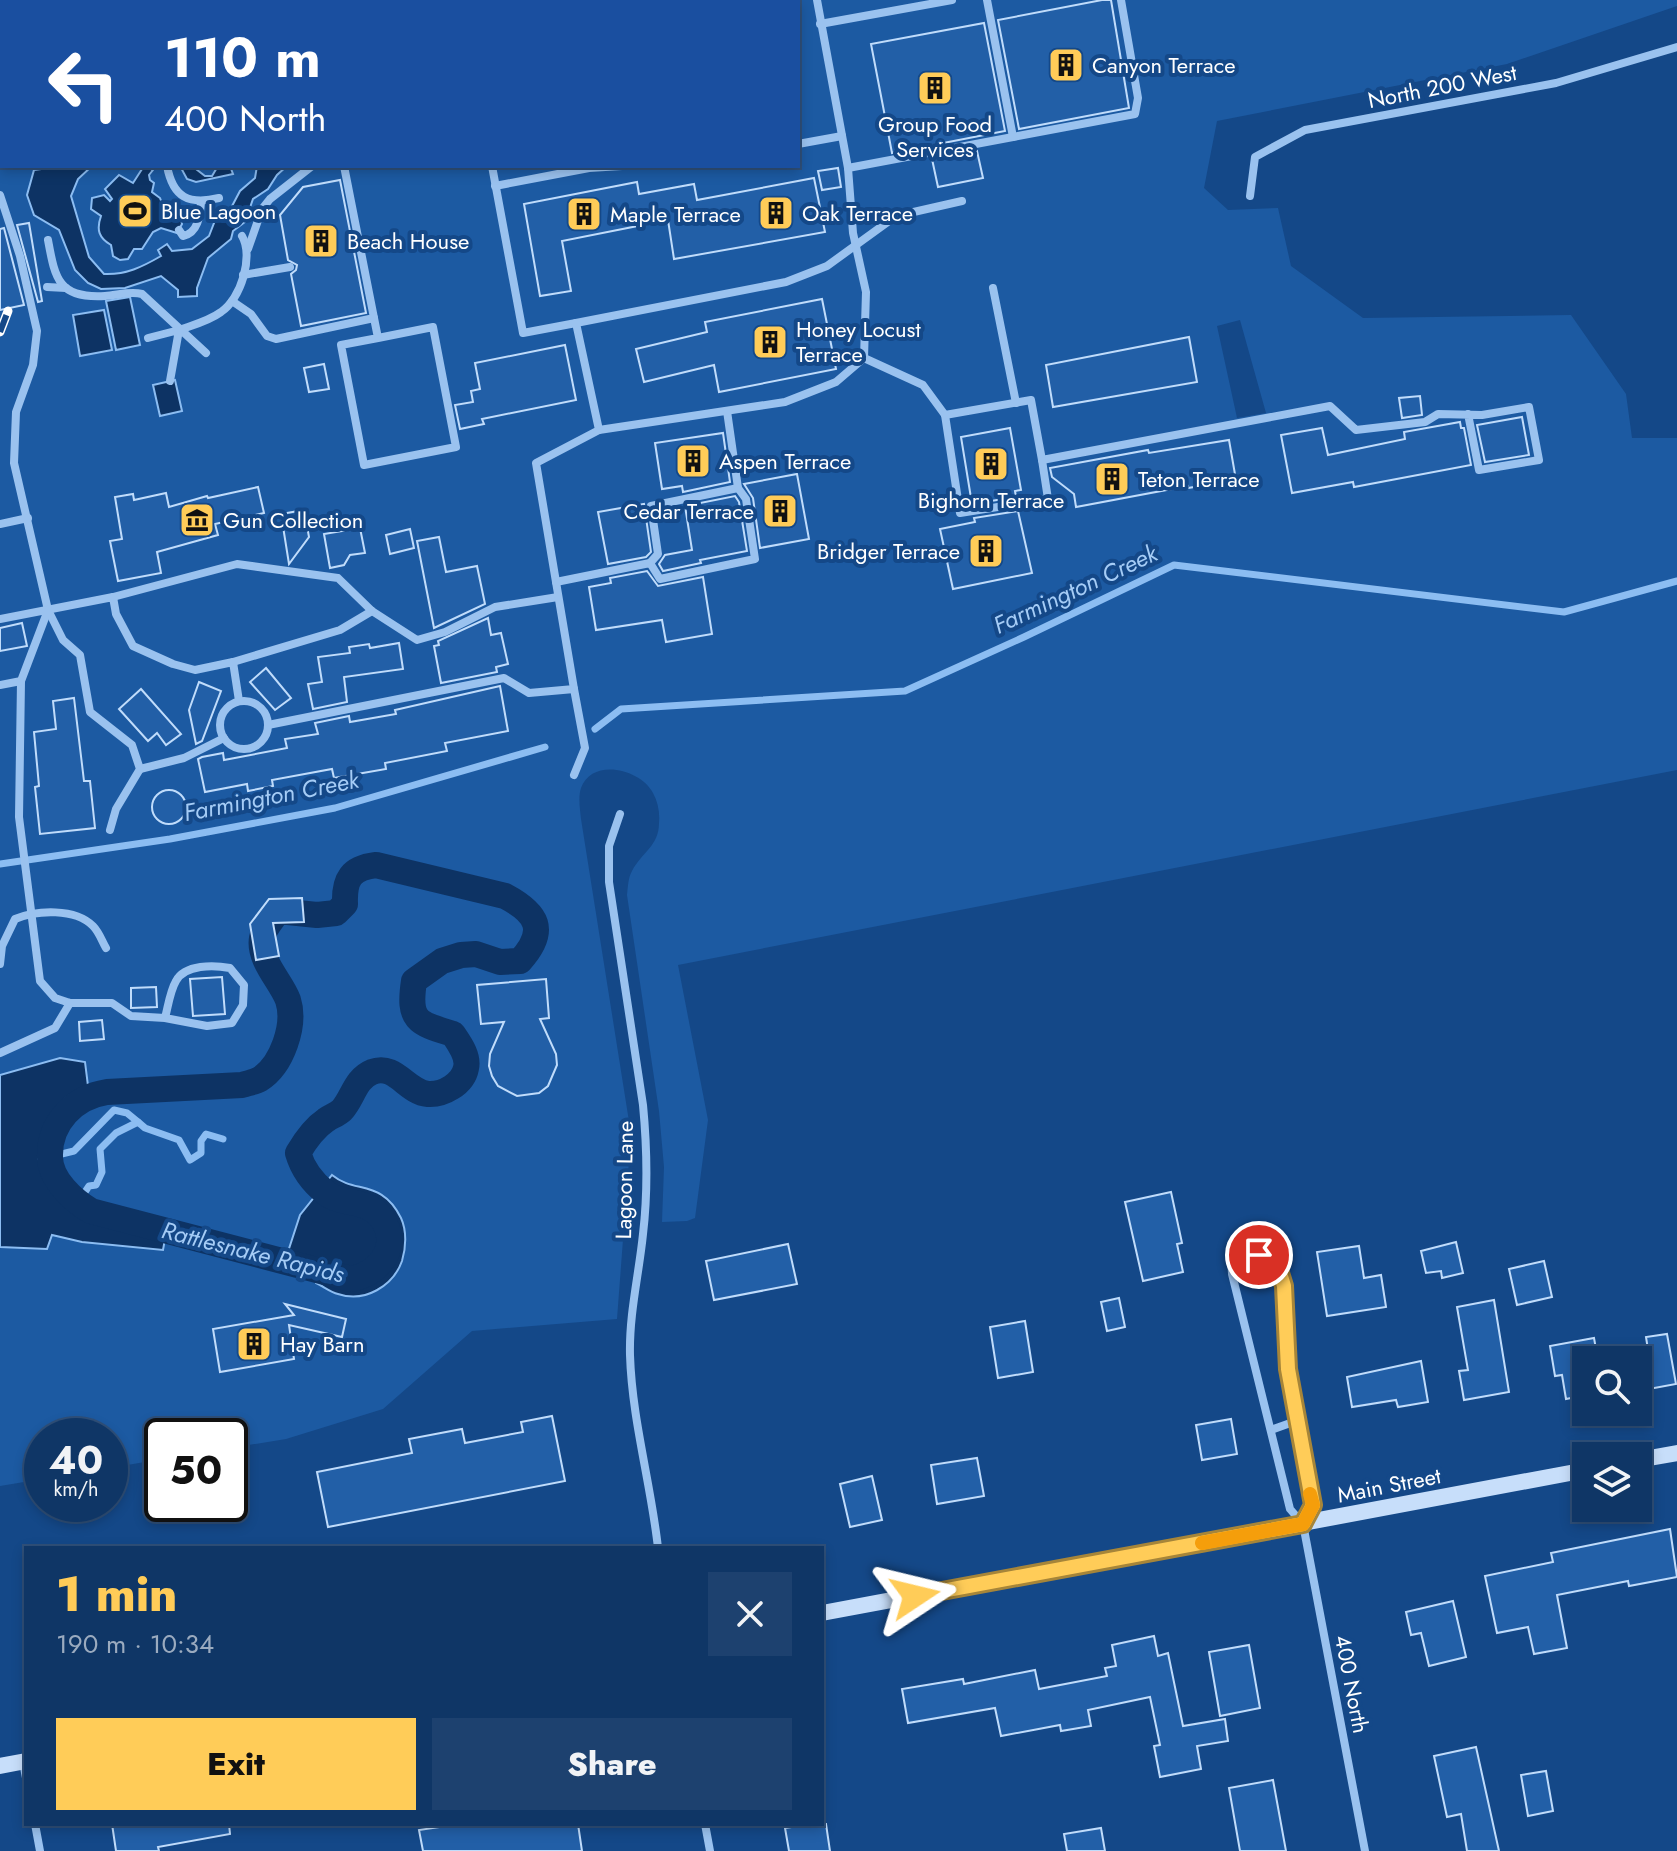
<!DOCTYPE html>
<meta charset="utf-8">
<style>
:root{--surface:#0f3666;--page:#1d416f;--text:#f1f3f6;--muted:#9babbf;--line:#2f507a;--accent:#ffcc58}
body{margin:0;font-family:Jost,sans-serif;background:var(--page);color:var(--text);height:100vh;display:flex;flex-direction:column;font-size:30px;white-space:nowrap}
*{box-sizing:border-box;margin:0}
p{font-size:26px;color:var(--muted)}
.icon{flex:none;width:44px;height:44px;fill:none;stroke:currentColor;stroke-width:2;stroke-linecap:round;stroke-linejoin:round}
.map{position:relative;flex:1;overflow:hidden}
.panel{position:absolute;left:24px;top:1546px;width:800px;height:280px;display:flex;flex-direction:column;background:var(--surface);border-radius:0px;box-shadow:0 4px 12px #0003,0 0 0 2px var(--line)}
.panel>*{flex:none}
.guide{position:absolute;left:0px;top:0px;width:800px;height:168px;box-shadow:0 4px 12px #0003,0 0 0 2px var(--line);background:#1a4fa0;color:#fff;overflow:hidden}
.tools{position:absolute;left:1572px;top:1346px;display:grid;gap:16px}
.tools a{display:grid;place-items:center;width:80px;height:80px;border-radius:0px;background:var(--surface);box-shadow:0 4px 12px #0003,0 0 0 2px var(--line);font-size:40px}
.speed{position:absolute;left:24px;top:1418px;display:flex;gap:16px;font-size:40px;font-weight:700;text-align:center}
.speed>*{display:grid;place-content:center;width:104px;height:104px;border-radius:50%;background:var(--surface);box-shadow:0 4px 12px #0003,0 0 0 2px var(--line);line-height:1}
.speed small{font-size:20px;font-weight:400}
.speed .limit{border:4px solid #111;border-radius:12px;background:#fff;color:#111}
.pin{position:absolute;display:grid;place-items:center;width:68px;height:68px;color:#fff;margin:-34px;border:4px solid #fff;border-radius:50%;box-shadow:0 2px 8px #0007}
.me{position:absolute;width:88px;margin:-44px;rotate:80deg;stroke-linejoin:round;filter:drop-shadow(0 0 6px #0008)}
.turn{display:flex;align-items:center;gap:28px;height:168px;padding:0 32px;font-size:36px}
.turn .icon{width:104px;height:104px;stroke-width:2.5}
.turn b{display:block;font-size:56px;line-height:68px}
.round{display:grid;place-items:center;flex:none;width:84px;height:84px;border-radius:0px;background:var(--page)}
.overview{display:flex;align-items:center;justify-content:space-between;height:136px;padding:0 32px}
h1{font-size:48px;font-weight:800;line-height:60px;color:var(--accent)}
.cta{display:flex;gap:16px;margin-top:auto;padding:16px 32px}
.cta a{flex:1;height:92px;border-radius:0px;background:var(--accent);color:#111;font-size:32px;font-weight:800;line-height:92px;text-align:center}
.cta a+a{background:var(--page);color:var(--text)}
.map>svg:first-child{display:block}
.green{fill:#1c5aa2;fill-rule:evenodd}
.water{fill:#0d3364;stroke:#8cbdf2;stroke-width:2}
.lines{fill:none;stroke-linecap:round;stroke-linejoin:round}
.stream{stroke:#8cbdf2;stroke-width:7}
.canal{stroke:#0d3364;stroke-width:26}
.building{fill:#225fa7;stroke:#c0dcfb;stroke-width:2}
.street{stroke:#9ac2ef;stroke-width:8}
.secondary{stroke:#c7defa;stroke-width:16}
.rail-casing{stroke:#fff;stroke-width:9}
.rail{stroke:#144888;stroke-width:6;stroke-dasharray:18;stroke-linecap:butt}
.route-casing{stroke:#a68539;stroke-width:20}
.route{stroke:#ffcc58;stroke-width:14}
.slow{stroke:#f59e0b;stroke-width:14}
.labels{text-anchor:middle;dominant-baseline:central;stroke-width:8;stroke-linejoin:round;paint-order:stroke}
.poi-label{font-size:22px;fill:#fff;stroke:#144888;text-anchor:start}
.street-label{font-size:22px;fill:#fff;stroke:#144888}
.water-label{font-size:24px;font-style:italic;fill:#a5ccf6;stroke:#144888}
</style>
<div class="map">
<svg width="1677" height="1851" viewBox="0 0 1677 1851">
<rect width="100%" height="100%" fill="#144888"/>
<path class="green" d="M0,0H1677V6L1507,64L1217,121L1204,188L1228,210L1278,208L1291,266L1363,318L1571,315L1626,394L1632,438H1677V770L678,965L708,1120L695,1218L687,1221L662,1222L664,1167L659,1111L627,895C628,887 628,878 632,871C642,852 659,846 659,823C660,813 658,802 653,793C641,769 592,757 581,788C578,797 580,809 581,819L631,1134L617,1319L472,1331L383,1409L286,1439L230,1448V1436H162V1459L110,1468V1436H42V1479L0,1486ZM2,2H798V166H2ZM1240,320L1266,413L1237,418L1217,326Z"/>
<g class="water">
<path d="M64,166H92L78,179L71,196L89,257L104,274C126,275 142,267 161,256L158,250L167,244L172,251L192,249L209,236L216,218L231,208L240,191L255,178L257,166H287L277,175L268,189L253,199L245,222L233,231L231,239L208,258L197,288V296L178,297V290L161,276L125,288L101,289L88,283L75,270L59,230L34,215L27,195L34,170Z"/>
<path d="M144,166L153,170L149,175L150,180L154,183L152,192L160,198L163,206H172L180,213L182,224L177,233L161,228L153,232L142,249H134L128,259L120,260L113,256L111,245C99,238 96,230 101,216L91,209L92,198L104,195L110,201L112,199L105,189L119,175L133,183Z"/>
<path d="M180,166H192L205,176H212L218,166H230L233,174L196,182L187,179Z"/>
<path d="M130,297L140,345L116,350L106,301Z"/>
<path d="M104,310L112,350L80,356L73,315Z"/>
<path d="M175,380L182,411L160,416L153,385Z"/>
<path d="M60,1058L85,1062L88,1086C82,1089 72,1093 66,1098C33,1126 35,1182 70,1208C95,1226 135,1230 165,1239L163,1250L82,1242L52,1235L47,1249L0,1247V1075Z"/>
<path d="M332,1175C355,1194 382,1179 401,1218C407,1231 406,1248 402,1261C393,1286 365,1303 338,1294C330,1292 323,1286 316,1283L317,1275L283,1267L300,1215Z"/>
</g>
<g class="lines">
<g class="stream">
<path d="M595,729L621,709L905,691L1024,637L1174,565L1564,612L1677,581"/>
<path d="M0,864L170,839L335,808L545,747"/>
<path d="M41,1159L74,1151L114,1110L127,1113L138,1122"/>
<path d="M83,1195L89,1186L96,1185L102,1172L100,1149L116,1133L138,1122L145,1128L179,1140L190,1160L201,1153V1141L206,1134L223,1139"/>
</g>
<path class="canal" d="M376,865L505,896C537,913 548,930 520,961L500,962L476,954L461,955L442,961L414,981C408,1021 417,1023 453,1034C459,1043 469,1056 466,1068C463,1084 443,1095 428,1094C406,1092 396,1063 372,1072C355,1079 353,1098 342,1110C337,1115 331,1116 326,1120C314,1128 305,1141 298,1153C303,1170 312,1182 326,1193C341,1205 364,1199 378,1214C403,1241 383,1273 351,1279L91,1211C74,1201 50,1180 50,1157C49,1122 75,1097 107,1092L242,1085C248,1083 255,1082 260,1079C282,1065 296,1025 288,1000C281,981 258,960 262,938C264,928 273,919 278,911L317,915L336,913L345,904C344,879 351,868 376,865Z"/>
</g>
<g class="building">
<path d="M1102,0H1111L1129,108L1019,129L998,20Z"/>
<path d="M984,23L1005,131L892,153L871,44Z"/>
<path d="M977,151L983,178L938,187L932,159Z"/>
<path d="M838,168L841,187L822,190L818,171Z"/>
<path d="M814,178L825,232L674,259L668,220L562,241L571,291L540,296L524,204L637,182L639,194L694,184L697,200Z"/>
<path d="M340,180L366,313L301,326L291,274L296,270L297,265L288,260L280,215L303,187Z"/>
<path d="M29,223L42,301L38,302L17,225Z"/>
<path d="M4,228L24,305L0,310V229Z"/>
<path d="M822,299L836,369L719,392L714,365L644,382L636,349L707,332L705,322Z"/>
<path d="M1189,337L1197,382L1053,407L1046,365Z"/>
<path d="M565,345L576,400L482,419L484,424L460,429L455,405L473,402L471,391L480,389L475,363Z"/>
<path d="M324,364L329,389L309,392L304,368Z"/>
<path d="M1420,396L1422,415L1402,418L1399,398Z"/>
<path d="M1522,417L1529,455L1485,462L1477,425Z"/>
<path d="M1460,422L1461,428H1464L1471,465L1354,487L1353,482L1292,493L1281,435L1322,428L1328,455L1405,439L1404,432Z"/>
<path d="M1010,428L1021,490L1015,491L1016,497L972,504L961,437Z"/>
<path d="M723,433L730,482L683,492L682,486L662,489L655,443Z"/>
<path d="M1229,440L1236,480L1188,488V486L1076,507L1074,494L1052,477L1050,468L1148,450L1149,453Z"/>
<path d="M797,474L809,539L760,548L753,498L744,484Z"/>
<path d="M258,487L264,513L215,524L218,535L157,552L161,573L118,581L110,541L122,539L115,497L133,494L134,500L166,493L169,507L207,496L208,498Z"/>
<path d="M735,496L739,502L747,551L700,560L701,563L663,571L659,564L665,555L692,550L685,506Z"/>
<path d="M644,504L651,552L646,557L608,564L598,512Z"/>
<path d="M304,510L309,537L289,564L281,514Z"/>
<path d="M1018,511L1032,573L953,589L940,529L975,522L974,518Z"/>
<path d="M360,528L365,553L350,555L344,565L330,568L324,534Z"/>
<path d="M410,529L414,548L390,554L386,535Z"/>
<path d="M439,537L446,572L477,566L485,604L434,628L417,541Z"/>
<path d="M647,571L658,586L703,577L712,634L666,642L662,620L596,630L589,587L611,583L610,578Z"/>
<path d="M488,618L491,635L501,633L508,664L496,667L497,672L441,683L434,646L439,645L438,641Z"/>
<path d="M22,623L27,646L0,651V628Z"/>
<path d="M399,643L403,669L344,677L347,702L313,709L308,684L322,682L318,657L350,653L349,647L369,644L370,648Z"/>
<path d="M266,668L291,698L275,710L250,682Z"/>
<path d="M199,682L221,691L202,741L196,744L189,710Z"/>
<path d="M500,686L508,731L445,743L447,751L385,763L386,769L334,778L332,769L272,780L273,786L248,791L247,784L205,792L198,759L202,757L223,753L224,760L287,748L285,739L318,734L315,723L349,716L350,722L396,714L395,710Z"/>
<path d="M141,689L181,734L166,745L157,733L148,741L119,709Z"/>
<path d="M74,698L84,781H90L95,828L40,834L35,787L39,786L34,732L56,729L53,701Z"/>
<circle cx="169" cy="807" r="17"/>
<path d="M302,898L304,922L273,923L279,956L256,960L250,924L269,899Z"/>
<path d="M222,977L225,1014L193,1016L190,979Z"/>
<path d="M546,979L549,1018L540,1019L556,1054L557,1065L548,1086L539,1093L517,1096L498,1086L492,1076L489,1066L490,1054L504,1022L481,1024L477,985Z"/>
<path d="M156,987L157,1007L131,1008V988Z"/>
<path d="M102,1020L104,1039L80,1041L79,1022Z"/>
<path d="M1171,1192L1182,1243L1177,1244L1183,1272L1143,1281L1125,1202Z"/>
<path d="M1456,1242L1463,1273L1442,1278L1441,1271L1426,1273L1421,1251Z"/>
<path d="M788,1244L797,1284L714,1300L706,1261Z"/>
<path d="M1359,1246L1364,1278L1381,1275L1386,1307L1327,1316L1317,1252Z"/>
<path d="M1544,1261L1552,1297L1517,1305L1509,1269Z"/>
<path d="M1119,1298L1125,1327L1107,1331L1101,1302Z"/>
<path d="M1494,1300L1509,1392L1464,1400L1459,1371L1468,1370L1457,1307Z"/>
<path d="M285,1304L346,1319L342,1337L289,1325L294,1359L220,1372L213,1329L294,1315Z"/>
<path d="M1025,1321L1033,1372L998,1378L990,1327Z"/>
<path d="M1667,1334L1676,1384L1638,1391V1358L1649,1356L1646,1337Z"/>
<path d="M1594,1338L1598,1360H1586V1395L1566,1399L1562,1375L1555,1376L1550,1346Z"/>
<path d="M1421,1361L1428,1402L1398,1407L1396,1400L1352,1407L1347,1377Z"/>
<path d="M552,1416L565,1481L328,1527L317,1472L412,1453L409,1439L462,1429L465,1443L523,1432L521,1422Z"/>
<path d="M1231,1419L1237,1454L1202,1460L1196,1425Z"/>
<path d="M977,1458L984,1496L937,1504L931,1465Z"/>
<path d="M872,1476L882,1520L850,1527L840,1484Z"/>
<path d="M1670,1529L1677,1577L1629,1586L1628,1581L1557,1595L1567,1648L1534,1654L1528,1627L1497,1633L1485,1576L1553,1562L1551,1553Z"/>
<path d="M1453,1601L1466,1657L1429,1666L1421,1633L1411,1635L1406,1612Z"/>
<path d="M1154,1636L1158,1656L1168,1653L1183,1726L1225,1719L1228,1741L1197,1746L1201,1769L1160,1777L1154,1746L1160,1745L1150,1697L1088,1710L1091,1726L1061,1731L1060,1725L1001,1736L995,1708L908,1723L902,1689L963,1679L964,1684L1035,1670L1039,1689L1107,1676L1105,1668L1116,1666L1112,1645Z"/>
<path d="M1249,1645L1260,1708L1220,1716L1209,1652Z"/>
<path d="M1476,1747L1499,1851H1467L1461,1814L1447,1817L1434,1756Z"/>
<path d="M1546,1771L1553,1811L1528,1816L1521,1775Z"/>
<path d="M1273,1780L1286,1851H1240L1229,1788Z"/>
<path d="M112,1824H229L230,1834L158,1847L159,1851H116Z"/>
<path d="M439,1824H578L582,1851H423L419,1830L440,1827Z"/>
<path d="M799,1824H826L830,1851H789L785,1828L799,1826Z"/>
<path d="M1101,1828L1105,1851H1067L1064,1834Z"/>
</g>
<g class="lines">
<g class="street">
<path d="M46,0L47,2"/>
<path d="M128,0V2"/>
<path d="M460,0L461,2"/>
<path d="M559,0V2"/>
<path d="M987,0L1013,137L1135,114L1138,98L1121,0"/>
<path d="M588,2L589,0"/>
<path d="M820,24L952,0"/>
<path d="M0,86L2,84"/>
<path d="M798,144L842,136"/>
<path d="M167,166C173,198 189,205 219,198"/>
<path d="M848,168L1013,137"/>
<path d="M495,186L589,168L622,166"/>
<path d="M0,195L20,256L37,331L33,365L16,412L14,463L48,610L63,640L80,655L90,712L132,745L140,769L116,809L110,830"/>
<path d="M1250,196L1255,157L1305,130L1556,83L1677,47"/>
<path d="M179,230L183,236C198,233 200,216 201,202"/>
<path d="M48,240C55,278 58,299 105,296C118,295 130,291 142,294L206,353"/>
<path d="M248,249L262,209L270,199L312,166"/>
<path d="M243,275L290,267"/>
<path d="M47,287L66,288"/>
<path d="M993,288L1016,403"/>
<path d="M232,301L251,314L267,336L276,339L374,318L344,166"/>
<path d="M374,318L378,338L433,327L456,447L364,465L341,345L378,338"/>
<path d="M576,323L786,282L827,266L896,216L962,201"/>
<path d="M179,330C193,325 209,321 221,312C241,299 254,256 242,236"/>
<path d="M148,338L179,330L170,381"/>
<path d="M864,358L923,385L945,415L1031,400L1042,460L1330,406L1356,430L1425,422L1438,414L1482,415L1529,407L1539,460L1479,470L1468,414"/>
<path d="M945,415L960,513L1048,499L1042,460"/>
<path d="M599,430L785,402L836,382L864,358L866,292L853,233L848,168L817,0"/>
<path d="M0,524L28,518"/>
<path d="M650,563L658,554L651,506L738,488"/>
<path d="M556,582L650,563L660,579L755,559L746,499L738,488L727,411"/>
<path d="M113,597L237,564L338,578L372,611L417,640L445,632L495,607L558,597"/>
<path d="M0,619L113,597L116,614L133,646L173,664L195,670L233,662L239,701"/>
<path d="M233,662L340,630L372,611"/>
<path d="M21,681L19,817L40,981L55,998L70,1003H112L131,1016L165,1018L207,1026L232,1023L243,1005L244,985L230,968C214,965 185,964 176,981C170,991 168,1007 165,1018"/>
<path d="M0,685L21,681L48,610"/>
<circle cx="244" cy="725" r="24"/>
<path d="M268,725L504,678L529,693L574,689L536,463L599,430L576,323L523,333L492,166"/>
<path d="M140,769L184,758L224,738"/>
<path d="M574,775L585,748L574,689"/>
<path d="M620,814L609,846V882L643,1105C647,1147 648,1192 643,1234C639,1274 629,1314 630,1355C632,1420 651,1484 658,1548"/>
<path d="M0,964L2,946L15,919C37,910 75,908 93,926C99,932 102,941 106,948"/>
<path d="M0,1053L55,1028L70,1003"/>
<path d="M1271,1430L1296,1421"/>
<path d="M1303,1523L1313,1505C1303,1461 1294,1416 1288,1371C1285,1350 1288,1288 1279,1273C1269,1254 1250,1251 1231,1256L1232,1274L1290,1509L1303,1524L1365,1851"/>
<path d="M23,1762L26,1778"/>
<path d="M35,1824L40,1851"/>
<path d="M705,1824L710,1851"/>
</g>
<g class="secondary">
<path d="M1638,1460L1677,1453"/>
<path d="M822,1613L1586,1470"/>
<path d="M0,1766L26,1761"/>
</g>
<defs>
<g id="rail">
<path d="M26,2V0"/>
<path d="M0,61L2,58"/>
<path d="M0,332L8,311"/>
</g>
</defs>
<use href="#rail" class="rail-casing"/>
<use href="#rail" class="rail"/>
</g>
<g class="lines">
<defs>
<path id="route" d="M915,1596L1303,1524L1313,1505L1288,1369L1284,1286L1280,1273L1271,1262L1259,1255"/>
</defs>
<use href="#route" class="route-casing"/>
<use href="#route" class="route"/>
<path class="slow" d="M1202,1543L1303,1524L1313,1505L1310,1494"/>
</g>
<defs>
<symbol id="building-square" viewBox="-11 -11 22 22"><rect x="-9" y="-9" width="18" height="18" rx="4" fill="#ffcc58" stroke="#144888"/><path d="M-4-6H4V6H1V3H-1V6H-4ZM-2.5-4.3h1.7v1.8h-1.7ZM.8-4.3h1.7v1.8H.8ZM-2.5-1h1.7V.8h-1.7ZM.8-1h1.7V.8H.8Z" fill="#111"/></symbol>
<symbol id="stadium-square" viewBox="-11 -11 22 22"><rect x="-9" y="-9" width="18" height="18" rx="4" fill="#ffcc58" stroke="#144888"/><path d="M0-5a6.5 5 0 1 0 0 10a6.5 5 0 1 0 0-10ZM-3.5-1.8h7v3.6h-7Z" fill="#111"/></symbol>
<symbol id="museum-square" viewBox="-11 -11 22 22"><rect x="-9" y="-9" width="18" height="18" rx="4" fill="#ffcc58" stroke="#144888"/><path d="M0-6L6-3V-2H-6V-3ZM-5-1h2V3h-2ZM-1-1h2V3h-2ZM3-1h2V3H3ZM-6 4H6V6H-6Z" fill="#111"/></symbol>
</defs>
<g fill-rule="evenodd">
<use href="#building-square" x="1046" y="45" width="40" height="40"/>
<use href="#building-square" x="915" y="68" width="40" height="40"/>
<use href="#stadium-square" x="115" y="191" width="40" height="40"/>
<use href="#building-square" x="756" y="193" width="40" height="40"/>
<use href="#building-square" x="564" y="194" width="40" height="40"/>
<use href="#building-square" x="301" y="221" width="40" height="40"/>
<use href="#building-square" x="750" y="322" width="40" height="40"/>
<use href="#building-square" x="673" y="441" width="40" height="40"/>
<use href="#building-square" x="971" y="444" width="40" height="40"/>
<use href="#building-square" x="1092" y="459" width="40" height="40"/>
<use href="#building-square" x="760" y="491" width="40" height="40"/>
<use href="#museum-square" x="177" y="500" width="40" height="40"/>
<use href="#building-square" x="966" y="531" width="40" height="40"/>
<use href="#building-square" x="234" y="1324" width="40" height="40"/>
</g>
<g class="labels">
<g class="poi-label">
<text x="1092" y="65">Canyon Terrace</text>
<text x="935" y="124" text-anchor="middle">Group Food<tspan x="935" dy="25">Services</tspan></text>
<text x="161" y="211">Blue Lagoon</text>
<text x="802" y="213">Oak Terrace</text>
<text x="610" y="214">Maple Terrace</text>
<text x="347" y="241">Beach House</text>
<text x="796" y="329">Honey Locust<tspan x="796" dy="25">Terrace</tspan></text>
<text x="719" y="461">Aspen Terrace</text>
<text x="1138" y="479">Teton Terrace</text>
<text x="991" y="500" text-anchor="middle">Bighorn Terrace</text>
<text x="754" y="511" text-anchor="end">Cedar Terrace</text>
<text x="223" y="520">Gun Collection</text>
<text x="960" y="551" text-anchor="end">Bridger Terrace</text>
<text x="280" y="1344">Hay Barn</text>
</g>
<g class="street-label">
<text transform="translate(1442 86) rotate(-11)">North 200 West</text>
<text transform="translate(624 1180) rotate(-89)">Lagoon Lane</text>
<text transform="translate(1389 1485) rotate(-11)">Main Street</text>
<text transform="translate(1352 1684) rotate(79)">400 North</text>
</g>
<g class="water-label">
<text transform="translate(1075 589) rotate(-25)">Farmington Creek</text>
<text transform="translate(271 796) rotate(-11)">Farmington Creek</text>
<text transform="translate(253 1252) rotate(14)">Rattlesnake Rapids</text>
</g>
</g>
</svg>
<div class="tools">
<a><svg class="icon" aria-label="search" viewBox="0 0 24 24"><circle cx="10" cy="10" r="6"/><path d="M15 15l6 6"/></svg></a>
<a><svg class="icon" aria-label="layers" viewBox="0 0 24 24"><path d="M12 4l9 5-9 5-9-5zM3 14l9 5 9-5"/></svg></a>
</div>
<div class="speed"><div>40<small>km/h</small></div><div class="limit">50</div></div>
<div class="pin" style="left:1259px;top:1255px;background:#d93025"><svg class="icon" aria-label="arrive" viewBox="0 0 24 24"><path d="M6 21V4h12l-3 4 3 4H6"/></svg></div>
<svg class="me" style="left:915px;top:1596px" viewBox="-20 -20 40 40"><path d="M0-17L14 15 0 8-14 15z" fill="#ffcc58" stroke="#fff" stroke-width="4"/></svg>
<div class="guide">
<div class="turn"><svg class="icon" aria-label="left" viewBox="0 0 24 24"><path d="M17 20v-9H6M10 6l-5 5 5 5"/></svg><div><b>110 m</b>400 North</div></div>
</div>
<section class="panel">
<div class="overview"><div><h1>1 min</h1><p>190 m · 10:34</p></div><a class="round"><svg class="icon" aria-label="close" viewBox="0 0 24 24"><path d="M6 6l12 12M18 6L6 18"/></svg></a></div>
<div class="cta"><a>Exit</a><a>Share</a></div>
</section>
</div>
